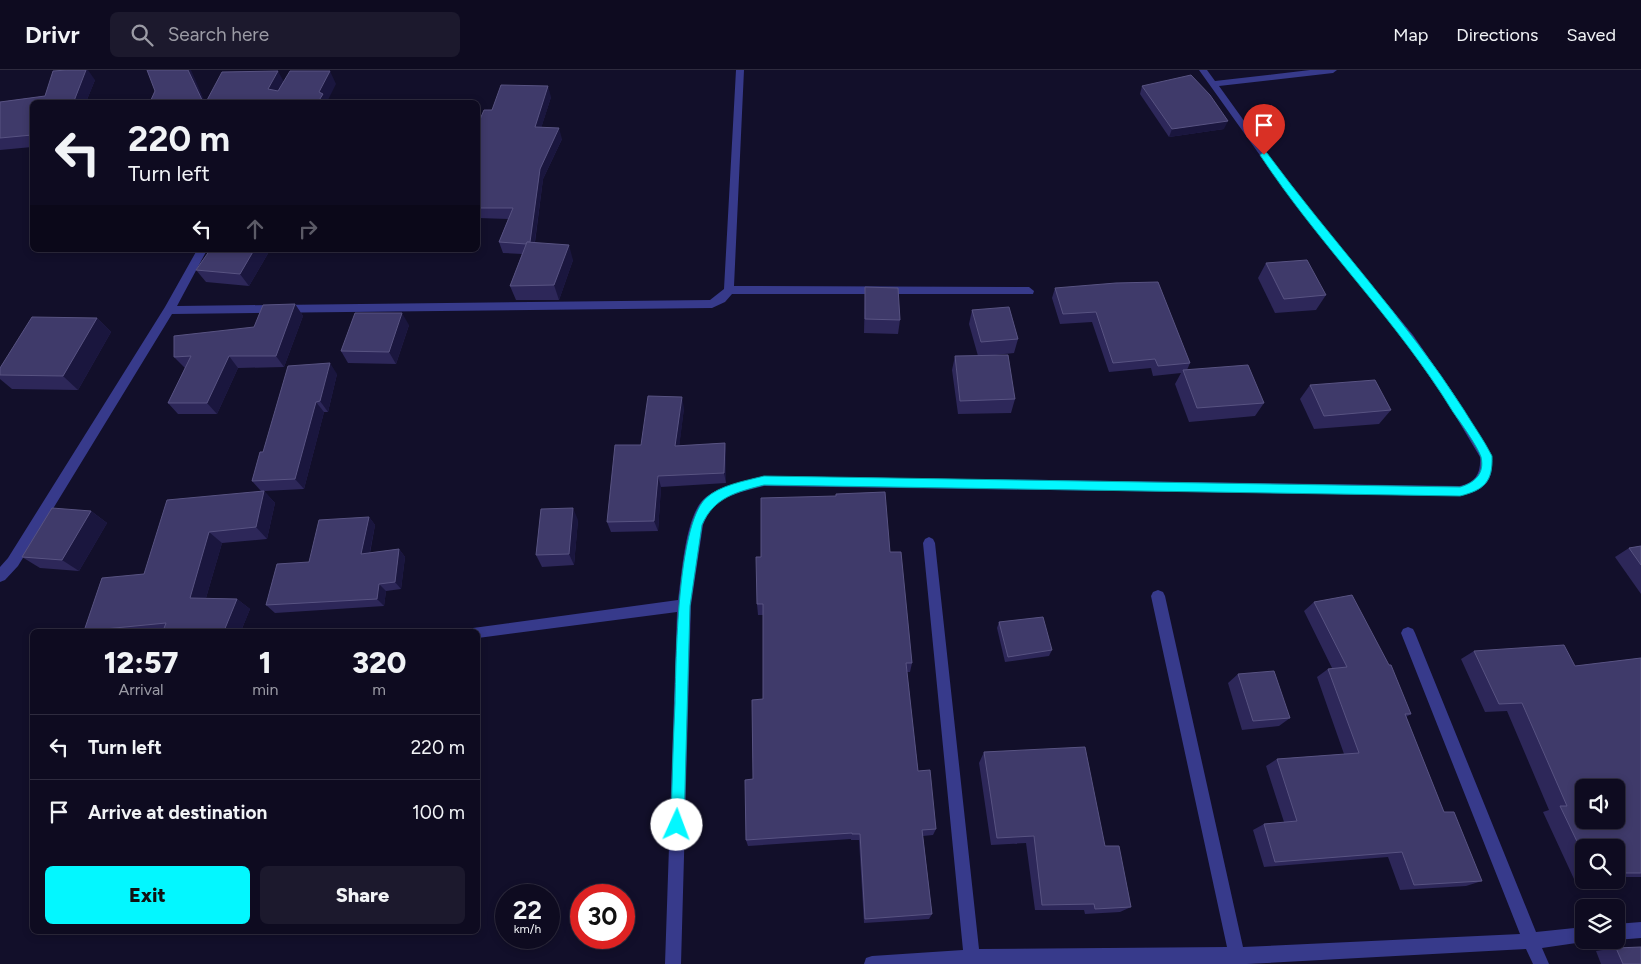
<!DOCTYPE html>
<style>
:root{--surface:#0e0b20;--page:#1c192d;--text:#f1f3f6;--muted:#9b9ba5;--line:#2e2b3e;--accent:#03f7ff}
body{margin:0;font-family:Figtree,sans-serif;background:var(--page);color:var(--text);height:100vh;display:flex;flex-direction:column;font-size:19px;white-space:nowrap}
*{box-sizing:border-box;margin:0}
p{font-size:16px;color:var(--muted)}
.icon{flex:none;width:28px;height:28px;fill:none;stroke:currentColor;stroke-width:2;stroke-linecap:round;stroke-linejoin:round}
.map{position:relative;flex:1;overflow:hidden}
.sheet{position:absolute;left:30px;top:559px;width:450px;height:305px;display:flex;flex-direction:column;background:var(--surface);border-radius:8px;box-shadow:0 2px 8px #0003,0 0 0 1px var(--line)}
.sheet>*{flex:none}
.top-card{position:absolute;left:30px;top:30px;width:450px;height:152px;border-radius:8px;box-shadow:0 2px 8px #0003,0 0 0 1px var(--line);background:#0e0b20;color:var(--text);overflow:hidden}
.controls{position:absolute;left:1575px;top:709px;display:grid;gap:10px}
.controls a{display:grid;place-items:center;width:50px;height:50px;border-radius:8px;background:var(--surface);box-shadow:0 2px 8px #0003,0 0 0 1px var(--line);font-size:25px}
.speed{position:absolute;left:495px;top:814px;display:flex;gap:10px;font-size:25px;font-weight:700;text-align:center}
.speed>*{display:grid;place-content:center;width:65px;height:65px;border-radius:50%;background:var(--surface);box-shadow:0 2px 8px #0003,0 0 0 1px var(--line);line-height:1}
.speed small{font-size:12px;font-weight:400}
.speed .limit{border:8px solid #d22;background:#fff;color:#111}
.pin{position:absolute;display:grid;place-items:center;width:42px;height:42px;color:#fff;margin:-51px -21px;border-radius:50% 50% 50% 0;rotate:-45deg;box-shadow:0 0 5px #0007}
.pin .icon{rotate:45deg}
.me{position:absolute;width:55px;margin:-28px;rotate:2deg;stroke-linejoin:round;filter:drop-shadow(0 0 4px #0008)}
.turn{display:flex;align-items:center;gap:18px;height:105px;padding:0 15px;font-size:22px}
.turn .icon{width:65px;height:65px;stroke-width:2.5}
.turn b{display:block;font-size:35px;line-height:42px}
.lanes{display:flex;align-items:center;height:48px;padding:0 15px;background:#0003;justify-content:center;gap:25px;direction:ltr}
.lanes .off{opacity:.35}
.eta{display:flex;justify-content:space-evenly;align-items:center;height:85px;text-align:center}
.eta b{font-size:30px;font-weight:800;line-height:35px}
.button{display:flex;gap:10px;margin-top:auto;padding:10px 15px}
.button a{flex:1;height:58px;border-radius:8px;background:var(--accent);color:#111;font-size:20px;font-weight:800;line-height:58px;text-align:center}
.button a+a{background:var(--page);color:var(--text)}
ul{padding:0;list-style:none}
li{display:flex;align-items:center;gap:15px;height:65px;padding:0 15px;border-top:1px solid var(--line)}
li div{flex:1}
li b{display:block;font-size:19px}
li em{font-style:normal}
header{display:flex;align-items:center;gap:30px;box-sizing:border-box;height:70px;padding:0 25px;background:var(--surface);border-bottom:1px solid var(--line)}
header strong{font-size:24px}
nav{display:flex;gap:28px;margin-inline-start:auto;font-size:18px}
.search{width:350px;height:45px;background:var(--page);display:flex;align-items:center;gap:12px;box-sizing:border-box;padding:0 18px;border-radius:8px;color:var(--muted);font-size:19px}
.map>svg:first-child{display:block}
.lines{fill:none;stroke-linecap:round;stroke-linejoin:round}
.minor{fill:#373a8b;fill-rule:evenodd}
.wall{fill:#2d2759}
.shaded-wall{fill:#1a163e}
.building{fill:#3f3a6a;stroke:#585382;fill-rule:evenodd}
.route{fill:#03f7ff;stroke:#02a1a6}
</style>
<header>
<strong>Drivr</strong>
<div class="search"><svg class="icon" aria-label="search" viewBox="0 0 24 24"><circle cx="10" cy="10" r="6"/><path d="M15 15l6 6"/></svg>Search here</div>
<nav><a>Map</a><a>Directions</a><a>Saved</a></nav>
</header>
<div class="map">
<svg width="1641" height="894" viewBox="0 0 1641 894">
<rect width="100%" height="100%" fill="#120f2a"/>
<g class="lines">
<g class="minor">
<path d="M736,0H744L734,216L1029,217L1034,221L1033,224H732L725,232L712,238L172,244L18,496L5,510L0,512V497L8,488L165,237L197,180H207L177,236L710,230L724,219Z"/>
<path d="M1199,0H1207L1215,11L1310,0H1337L1333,3L1219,16L1298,126L1413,265L1455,326L1492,386C1494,412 1484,421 1460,426L764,416C737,423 713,427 703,455L691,535L681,894H665L677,542L478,568V561H472L473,558L678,530C682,504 685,443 706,427C723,415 744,411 764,406L1460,416C1476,412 1481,403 1480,387L1447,332L1405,271L1292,130Z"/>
<path d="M929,467L933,469L935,473L979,879L1227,877L1151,526L1153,522L1158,520L1163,522L1165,526L1243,877L1520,864L1401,563L1403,559L1408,557L1413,559L1415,563L1536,862L1584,857V870L1590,871L1542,878L1549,894H1533L1526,879L1247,894H864L866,888L872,886L963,880L923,473L925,469Z"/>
<path d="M1641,852V868L1616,870V854Z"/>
</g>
</g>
<g class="wall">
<path d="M95,10L86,32H32V77L0,80V32L45,26Z"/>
<path d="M1142,16L1224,59L1169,67L1140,24Z"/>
<path d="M551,27L541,58L562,69L543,109L535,172L573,190L559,230H516L510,216L522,184L503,183L499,172L508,149L478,148V54L492,40Z"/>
<path d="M210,180H270L249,216L206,212L196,200Z"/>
<path d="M1266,193L1326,225L1316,240L1275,243L1258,208Z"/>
<path d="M865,217L900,250L898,264L864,263Z"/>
<path d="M1055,218L1190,293L1187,300L1264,333L1255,346L1189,352L1175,314L1181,303L1153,306L1151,298L1109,302L1092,252L1060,254L1052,228Z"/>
<path d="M295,234L303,246L284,297L238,298L217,344H178L168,333L185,298L174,287L254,257Z"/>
<path d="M972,240L1018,269L1014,283L986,286L1015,329L1011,343L958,344L952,300L955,286H978L969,254Z"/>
<path d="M97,248L111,262L78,320L12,319L0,309V298Z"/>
<path d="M409,255L396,294L348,293L341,281Z"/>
<path d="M337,304L328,342H324L304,419L264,421L275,433L267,469L222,473L206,528L237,529L250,539L241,561H84L144,504L261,421L252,411L263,382Z"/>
<path d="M1310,315L1391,340L1379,354L1314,359L1300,329Z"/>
<path d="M684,338L679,376L725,373L726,384V413L661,417L658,461L611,462L607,452L641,375Z"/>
<path d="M91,441L107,453L79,501L40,498L22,487Z"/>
<path d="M369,447L375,455L370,483L399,479L405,487L401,519L386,521L384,536L275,543L266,535L309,492Z"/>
<path d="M578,450L574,495L542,497L536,485Z"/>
<path d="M1641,476V524L1615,487L1629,478Z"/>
<path d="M890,482L912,593L910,602H907L918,701L936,759L933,765L923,766L932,844L929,849L864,853L859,770H851V769L748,776L746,770L763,629V545H758L757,534L761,487Z"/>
<path d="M1314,532L1411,644L1406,647L1444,742L1482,811L1466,816L1400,820L1388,787L1264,797L1253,760L1264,754L1284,752L1266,696L1277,689L1344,684L1317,607L1328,599L1332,598L1304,541Z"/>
<path d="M999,552L1052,580L1049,586L1005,592L997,558Z"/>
<path d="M1474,581L1575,596L1641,588V807H1616V778H1584V808L1574,809L1543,742L1549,740L1507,641L1485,642L1461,589Z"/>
<path d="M1238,604L1290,648L1279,656L1242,660L1228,613Z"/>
<path d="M984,682L1105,776L1131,837L1120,842L1085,844L1084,840H1035L1026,773L991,775L979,693Z"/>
<path d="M1616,878L1641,894H1601L1596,881Z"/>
</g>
<g class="shaded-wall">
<path d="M86,0H88L95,10L86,32H75L74,31Z"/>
<path d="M188,0H191L205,32H203Z"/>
<path d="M278,1L285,14L275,32L268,19Z"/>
<path d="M330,1L336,14L327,32H318L319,22Z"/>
<path d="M548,16L551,27L538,68L535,57Z"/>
<path d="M1228,51L1224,59L1169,67L1172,59Z"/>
<path d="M559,58L562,69L543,109L533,185L529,174L540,99Z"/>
<path d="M569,175L573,190L559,230L554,215Z"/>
<path d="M254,180H270L249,216L240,204Z"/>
<path d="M295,234L303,246L284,297L276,286Z"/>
<path d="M402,243L409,255L396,294L389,282Z"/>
<path d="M97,248L111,262L78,320L63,306Z"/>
<path d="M229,286L238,298L217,344L207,333Z"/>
<path d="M330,293L337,304L328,342L320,331Z"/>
<path d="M682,327L684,338L678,387L675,376Z"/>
<path d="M316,332L324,342L304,419L295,409Z"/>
<path d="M725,373L726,384V413L724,403Z"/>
<path d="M658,406L661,417L658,461L654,451Z"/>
<path d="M264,421L275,433L267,469L256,457Z"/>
<path d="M573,438L578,450L574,495L569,484Z"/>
<path d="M91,441L107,453L79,501L62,490Z"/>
<path d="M369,447L375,455L368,491L361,484Z"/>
<path d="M209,462L222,473L203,538L190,528Z"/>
<path d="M399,479L405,487L401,519L395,512Z"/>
<path d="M379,514L386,521L384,536L377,529Z"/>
<path d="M237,529L250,539L241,561H224Z"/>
</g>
<g class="building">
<path d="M67,0H86L74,31H68V32H32V65L0,68V32L45,26L53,1Z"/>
<path d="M147,0H188L203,32H150L155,21Z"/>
<path d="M278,1L268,19L278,21L290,1H330L319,22L323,24L318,32H206L222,2Z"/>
<path d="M1191,5L1210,25L1228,51L1172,59L1142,16Z"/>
<path d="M501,15L548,16L535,57L559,58L540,99L530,172H527L526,174L499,172L513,138H478V54L484,40H492Z"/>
<path d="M527,172L569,175L554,215L510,216Z"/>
<path d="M210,180H254L240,204L196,200Z"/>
<path d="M1307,190L1326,225L1284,229L1266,193Z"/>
<path d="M1158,212L1190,293L1158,296L1155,289L1113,293L1096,242L1063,244L1055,218L1116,213Z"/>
<path d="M865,217L898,218L900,250L865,249Z"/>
<path d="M295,234L276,286H229L207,333H168L191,286L174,287V266L254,257L263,235Z"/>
<path d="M1009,237L1018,269L981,272L972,240Z"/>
<path d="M355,243H402L389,282L341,281Z"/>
<path d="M32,247L97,248L63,306L0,305V298Z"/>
<path d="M1008,285L1015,329L960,331L955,286Z"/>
<path d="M330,293L320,331L316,332L295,409L252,411L260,382H263L288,296Z"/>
<path d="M1248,295L1264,333L1197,338L1183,300Z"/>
<path d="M1375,310L1391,340L1324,346L1310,315Z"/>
<path d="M648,326L682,327L675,376L725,373L724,403L658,406L654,451L607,452L615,375H641Z"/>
<path d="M264,421L256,457L209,462L190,528L237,529L224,561H163L166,553L84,561L102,508L144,504L167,430Z"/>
<path d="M885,422L890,482H901L912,593H906L918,701L930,700L936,759L922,760L932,844L865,849L860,764H852V763L746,770L745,710L753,709L752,630L763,629V534H757L756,487H761V428L836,426V424Z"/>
<path d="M52,438L91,441L62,490L22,487Z"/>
<path d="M573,438L569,484L536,485L541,439Z"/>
<path d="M369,447L361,484L399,479L395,512L379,514L377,529L266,535L277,494L309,492L319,450Z"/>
<path d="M1641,476V495L1629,478Z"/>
<path d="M1352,525L1389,595H1391L1411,644H1405L1444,742H1454L1482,811L1414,815L1402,782L1275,792L1264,754L1297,751L1277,689L1359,683L1328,599L1347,597L1314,532Z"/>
<path d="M1043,547L1052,580L1008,587L999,552Z"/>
<path d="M1564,575L1575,596L1641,588V803H1616V778H1584V786L1560,736H1567L1522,633L1499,634L1474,581ZM1584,718H1616V750H1584Z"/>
<path d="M1274,601L1290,648L1253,651L1238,604Z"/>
<path d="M1085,677L1105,776H1119L1131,837L1095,839L1094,834L1042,835L1034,766L997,768L984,682Z"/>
<path d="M1641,877V894H1623L1616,878Z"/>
</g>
<path class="route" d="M1264,82L1267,83C1331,170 1406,249 1464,340C1473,355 1484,370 1492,386C1493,412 1484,420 1460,426L764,415C737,422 714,427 702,455L690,536L684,755L682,759L677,761L673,759L671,755C672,714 673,674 675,633C676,591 677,458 705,429C719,415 745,411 764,406L1460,417C1474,413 1485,404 1481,387C1478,377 1460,352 1453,342C1397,250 1319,175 1260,85Z"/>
</svg>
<div class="controls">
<a><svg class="icon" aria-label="sound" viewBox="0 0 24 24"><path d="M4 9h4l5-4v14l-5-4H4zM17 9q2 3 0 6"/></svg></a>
<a><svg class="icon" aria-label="search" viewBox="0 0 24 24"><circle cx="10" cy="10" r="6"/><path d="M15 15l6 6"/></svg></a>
<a><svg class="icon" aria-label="layers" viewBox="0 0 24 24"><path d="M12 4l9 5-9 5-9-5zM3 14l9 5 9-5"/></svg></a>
</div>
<div class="speed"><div>22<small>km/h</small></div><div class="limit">30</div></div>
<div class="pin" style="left:1264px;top:85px;background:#d93025"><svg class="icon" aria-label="arrive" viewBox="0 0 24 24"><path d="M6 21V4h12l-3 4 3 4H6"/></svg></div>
<svg class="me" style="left:677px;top:755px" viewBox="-20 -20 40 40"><circle r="19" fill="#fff"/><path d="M0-13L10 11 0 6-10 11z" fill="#03f7ff"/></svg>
<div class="top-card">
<div class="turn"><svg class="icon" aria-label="left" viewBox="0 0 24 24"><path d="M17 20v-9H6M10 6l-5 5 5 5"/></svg><div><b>220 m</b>Turn left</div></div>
<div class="lanes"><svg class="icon" aria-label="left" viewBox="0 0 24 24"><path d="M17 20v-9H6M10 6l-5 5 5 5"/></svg><svg class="icon off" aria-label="ahead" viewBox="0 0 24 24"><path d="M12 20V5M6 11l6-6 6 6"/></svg><svg class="icon off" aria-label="right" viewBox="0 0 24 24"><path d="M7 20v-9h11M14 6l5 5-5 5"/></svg></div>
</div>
<section class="sheet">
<div class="eta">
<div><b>12:57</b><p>Arrival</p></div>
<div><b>1</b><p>min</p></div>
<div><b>320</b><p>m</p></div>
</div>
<ul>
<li><svg class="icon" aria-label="left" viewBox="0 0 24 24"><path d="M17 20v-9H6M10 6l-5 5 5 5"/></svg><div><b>Turn left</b></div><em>220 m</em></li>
<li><svg class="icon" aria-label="arrive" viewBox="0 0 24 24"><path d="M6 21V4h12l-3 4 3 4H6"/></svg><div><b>Arrive at destination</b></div><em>100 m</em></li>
</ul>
<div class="button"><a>Exit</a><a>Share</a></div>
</section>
</div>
